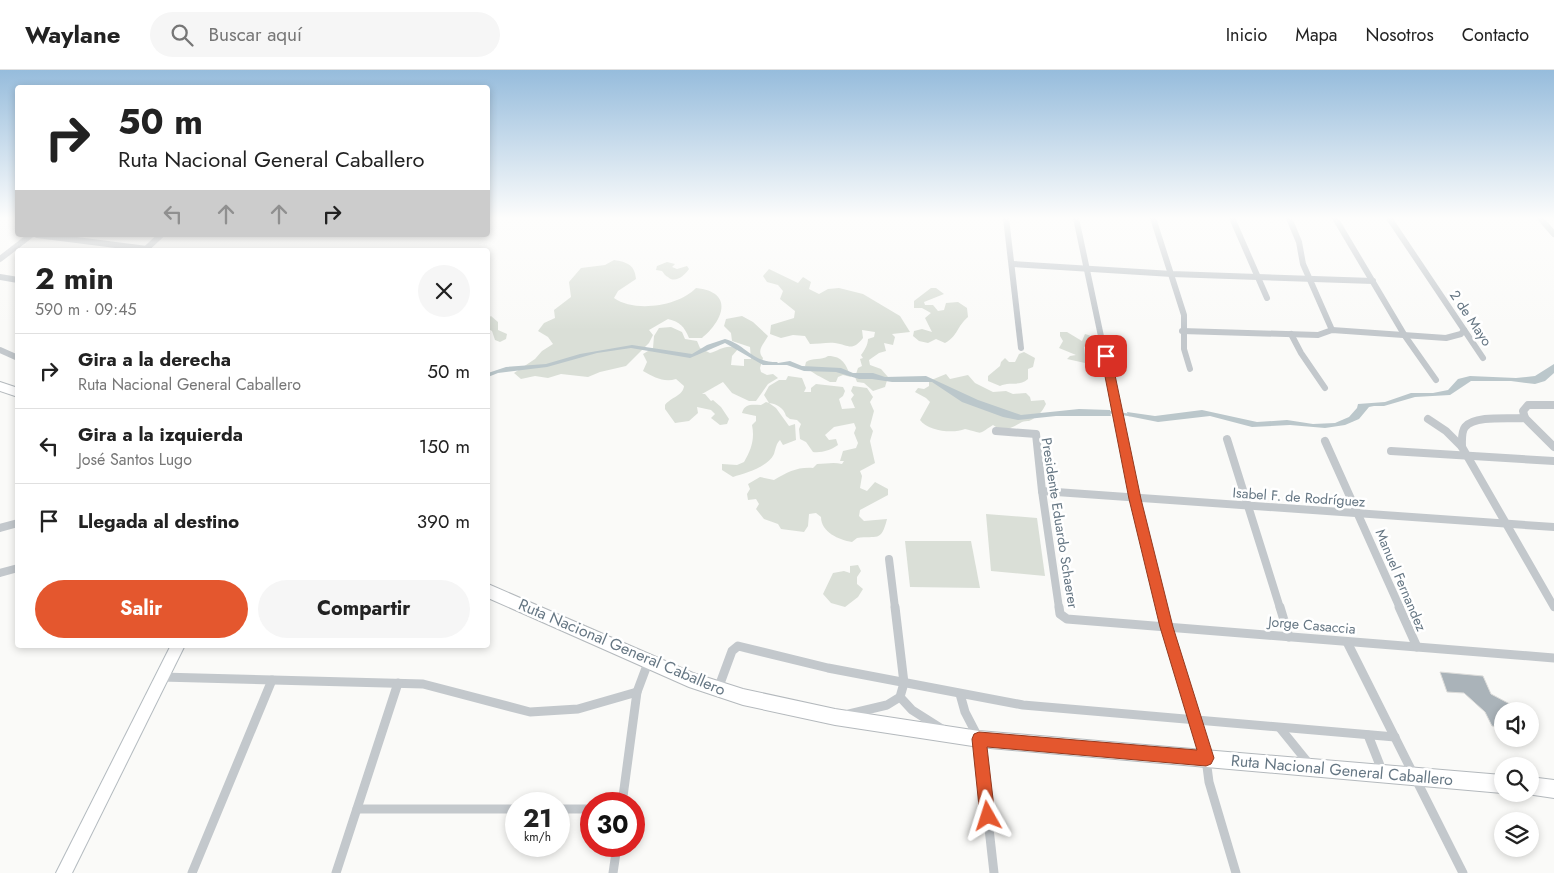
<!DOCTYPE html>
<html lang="es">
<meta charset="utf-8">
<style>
:root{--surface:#fff;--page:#f6f6f6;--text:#222;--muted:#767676;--line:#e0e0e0;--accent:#e4572e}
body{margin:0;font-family:Jost,sans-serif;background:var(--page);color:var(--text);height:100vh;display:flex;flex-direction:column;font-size:19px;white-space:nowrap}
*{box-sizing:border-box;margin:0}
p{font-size:16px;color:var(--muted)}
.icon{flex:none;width:28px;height:28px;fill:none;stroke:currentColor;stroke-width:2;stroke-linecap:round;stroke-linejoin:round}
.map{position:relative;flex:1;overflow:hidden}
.sheet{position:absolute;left:15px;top:178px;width:475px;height:400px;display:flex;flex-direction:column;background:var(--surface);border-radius:5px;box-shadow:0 2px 8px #0003}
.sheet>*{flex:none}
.hud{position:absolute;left:15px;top:15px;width:475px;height:152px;border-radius:5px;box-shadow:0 2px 8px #0003;background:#fff;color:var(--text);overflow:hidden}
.controls{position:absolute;left:1494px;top:632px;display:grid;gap:10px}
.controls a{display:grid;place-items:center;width:45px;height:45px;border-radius:50%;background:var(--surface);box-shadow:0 2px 8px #0003;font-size:25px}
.speed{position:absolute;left:505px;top:722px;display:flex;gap:10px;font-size:25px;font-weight:700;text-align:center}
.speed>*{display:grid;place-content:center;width:65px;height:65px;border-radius:50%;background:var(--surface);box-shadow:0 2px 8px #0003;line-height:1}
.speed small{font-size:12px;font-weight:400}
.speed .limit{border:8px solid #d22;background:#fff;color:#111}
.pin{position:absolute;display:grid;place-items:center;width:42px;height:42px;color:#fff;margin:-21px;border-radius:10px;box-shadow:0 2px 8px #0006}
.me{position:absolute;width:55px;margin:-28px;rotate:354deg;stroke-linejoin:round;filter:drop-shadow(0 0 4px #0008)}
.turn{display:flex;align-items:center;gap:18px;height:105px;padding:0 20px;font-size:22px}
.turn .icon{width:65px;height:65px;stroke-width:2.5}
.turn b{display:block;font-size:35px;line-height:42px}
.lanes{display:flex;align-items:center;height:48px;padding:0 20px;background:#0003;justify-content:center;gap:25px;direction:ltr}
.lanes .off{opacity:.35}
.round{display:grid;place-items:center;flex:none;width:52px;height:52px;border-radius:26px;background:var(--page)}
.overview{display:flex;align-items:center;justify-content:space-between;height:85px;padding:0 20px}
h1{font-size:30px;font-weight:700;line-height:38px}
.cta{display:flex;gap:10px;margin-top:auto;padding:10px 20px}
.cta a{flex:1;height:58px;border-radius:30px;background:var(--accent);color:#fff;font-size:20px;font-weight:700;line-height:58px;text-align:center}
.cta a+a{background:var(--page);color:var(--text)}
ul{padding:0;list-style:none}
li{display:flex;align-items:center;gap:15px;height:75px;padding:0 20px;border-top:1px solid var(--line)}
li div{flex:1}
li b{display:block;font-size:19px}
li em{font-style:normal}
header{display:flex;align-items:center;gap:30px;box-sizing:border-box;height:70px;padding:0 25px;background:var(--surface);border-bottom:1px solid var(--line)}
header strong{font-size:24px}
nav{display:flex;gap:28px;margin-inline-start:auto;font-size:18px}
.search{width:350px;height:45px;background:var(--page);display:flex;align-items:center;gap:12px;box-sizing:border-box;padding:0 18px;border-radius:28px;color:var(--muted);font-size:19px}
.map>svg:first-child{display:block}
.green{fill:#dadfd7}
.water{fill:#bbc7cb}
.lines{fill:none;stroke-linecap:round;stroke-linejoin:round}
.stream{stroke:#bbc7cb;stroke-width:2.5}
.building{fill:#aab3b9;stroke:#dcdcda}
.secondary-casing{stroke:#b3babf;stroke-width:2}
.highway-casing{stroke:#b4b9bd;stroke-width:2}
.street-far2{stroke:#c3c8cc;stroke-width:6}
.street-far1{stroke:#c3c8cc;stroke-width:8}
.street{stroke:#c3c8cc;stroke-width:9}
.secondary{fill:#fff;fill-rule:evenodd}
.highway{fill:#fff;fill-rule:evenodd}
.route{fill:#e4572e;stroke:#94391e}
.labels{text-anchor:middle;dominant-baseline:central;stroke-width:5;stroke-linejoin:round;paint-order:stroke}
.street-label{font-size:14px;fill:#657683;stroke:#fff}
.near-street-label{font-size:16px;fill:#657683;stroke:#fff}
</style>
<header>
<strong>Waylane</strong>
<div class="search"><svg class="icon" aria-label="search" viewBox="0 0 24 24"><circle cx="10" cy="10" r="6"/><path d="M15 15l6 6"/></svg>Buscar aquí</div>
<nav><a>Inicio</a><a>Mapa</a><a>Nosotros</a><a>Contacto</a></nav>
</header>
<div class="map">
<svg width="1554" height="803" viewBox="0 0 1554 803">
<rect width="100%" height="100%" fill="#fafaf8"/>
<g class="green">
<path d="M614,190C627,192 635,195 636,209L618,221L614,228C635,243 679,236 696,218C735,222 723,251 702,268H689C684,256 680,252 668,249L649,260L653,265L649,273L626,296L600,302L588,307L561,304L548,308L535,306L521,309L514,303L535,289L542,281L553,274L548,267L538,261L544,253L555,248L554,240L571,227L569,212L581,198L605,195Z"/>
<path d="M667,192L675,194L672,197L677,199L687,196L689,199C685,205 675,214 668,207C665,206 664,203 662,201L656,200L657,196Z"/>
<path d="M769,199L798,213L803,207L811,212L809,219L819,224L828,219L839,218L863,224L900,246L910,262L892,264L895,267L893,275L884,273L886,281L879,283L869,290L870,295L881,299L888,307L885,317L873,321L864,313L857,312L855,307L858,298L862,296L860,289L863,288L861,285C864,281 868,275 868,269L874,267L875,262L862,260L863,268C852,282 849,275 835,273C828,272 818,274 810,274L805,266L793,265L781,268L770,264L771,255L794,248L795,241L780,229L783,221L778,215L767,212L763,206Z"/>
<path d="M931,218H936L944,224L924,232L925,235H933L938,241L944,240L946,233L958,232L967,238L968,247C957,256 958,266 945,273L936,269L928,273L919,271L913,266L914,261L922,259L932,262L925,248L931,243L922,238H914V231Z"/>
<path d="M491,246L498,252V260L507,264L506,269L500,272L495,270L492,261L488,259V248Z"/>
<path d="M742,246L753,252L768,266C764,274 756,280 763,288L760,298L761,302L767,305L773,304L778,308L768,314L756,331H749L732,323L723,312L702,324H705L711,331L713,330L721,337L729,349L727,354L720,355L711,348L715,344L711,340L697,337L698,343L689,351L675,353L665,339V335C671,327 683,326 684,316L676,309C664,313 654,307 643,301L647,292L643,284L653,278L654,266L659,258L671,257L682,262L685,269L697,271L700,278L710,283C720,280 727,273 738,279L732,286L731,295L744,296V289H751L750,277L732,271L731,263L724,256L726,249Z"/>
<path d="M1060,262H1067L1082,271L1085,264C1095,266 1100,272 1103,281L1099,284L1092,283L1088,275L1084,277L1085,285L1088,289L1085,293L1067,289L1070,286L1076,285L1059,278L1063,271L1060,266Z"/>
<path d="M1024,282L1035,288L1033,297L1028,299V309C1019,317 1010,311 1000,316L988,311V306L1000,296L1001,292L1005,288L1009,292H1015L1019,284Z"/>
<path d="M828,286C843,286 846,295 851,307L843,305L838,307L836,312H830C821,307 813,304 805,296L806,292C813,287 821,291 828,286Z"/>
<path d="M946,304L950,309L968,305L975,313L993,322L1006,321L1013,324L1026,323L1030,327L1031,331L1044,330L1046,334C1042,342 1038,347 1029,351C1027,351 1024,351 1022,352C1011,358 1004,363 993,355C976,366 984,363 965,359C953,364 928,361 920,350L930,332L926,328L915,322L918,318L924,319L929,316V311Z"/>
<path d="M788,306L802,308L806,318L804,322H811V318L816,314L843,317L845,321L843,326L839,329L842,339L855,338L851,329L854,325L851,321L853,316L867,318L873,327L870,332L874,341L870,356L873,361L870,371L875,393L860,401L862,406L860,418L867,421L875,412L888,419V425L860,440L859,446L864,451L887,449C881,473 877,465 857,468L852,472C839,470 821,462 821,447L816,443L809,444L808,456L804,462L781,459L778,454L764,449L756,439L759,434L756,429L748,430L747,424L750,419L748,414L760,407L774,410C788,402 797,397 813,398L817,394C826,394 833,392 842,394L844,391H840L843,381L856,378L858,373L854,363L856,358L854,353L834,357L825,365L829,370L836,369L838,375C831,380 822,383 813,382L806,372L800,369L799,359L801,354L797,350L790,349L786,346C784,338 777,334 769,333L776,338L789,356L795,354L796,370L783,375L780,370C776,374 776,378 774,384C768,397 746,403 733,407L722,400V394L737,395L744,392C751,380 755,369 752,355L756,351V346L742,343C745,333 752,335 761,335L766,332L769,333L764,325L769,316L779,310H786Z"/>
<path d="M986,444L1037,448L1045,506L991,501Z"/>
<path d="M905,471H971L980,518L910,517Z"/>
<path d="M858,495L861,501L857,507V514L863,519L858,527L845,537L831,533L823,524L833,503L844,501L850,503V496Z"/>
</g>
<g class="water">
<path d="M725,269C748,276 751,292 777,292L778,293L790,291L802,296L841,298L853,303H873L885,307L926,306L978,330L1021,345L1079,339L1110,340L1111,346H1056L1018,350L1003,347L962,332L932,312H892L872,309H859L836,302L804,301L787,295H763L725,273L690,288L631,278L597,283L547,297L498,303L488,307V303L506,297L546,294L580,284L632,275L692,284L707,275Z"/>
<path d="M1554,294V303L1545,311L1535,314L1511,311H1471L1450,325L1415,327L1384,336H1374L1369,337L1359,349L1345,355L1325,358L1290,355L1252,357L1210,346L1158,352L1128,346L1127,342L1155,346L1202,340L1257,352L1287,350L1313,354L1335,353L1349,347L1357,338L1358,334L1385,332L1411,323H1433L1448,320L1458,309L1470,306L1516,308L1535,306Z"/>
</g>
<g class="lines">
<path class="stream" d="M1108,342L1130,345"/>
</g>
<path class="building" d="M1440,602L1483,606L1491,624L1523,641H1502V657L1492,656L1485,642L1464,623L1447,622Z"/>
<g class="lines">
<defs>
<path id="secondary" d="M171,575H185L72,803H56Z"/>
<g id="highway">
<path d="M0,312L18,318V327L0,321Z"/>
<path d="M488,514L693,603L743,619L835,639L979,661L1502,705V723L979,677L835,655L743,635L689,617L488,528Z"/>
<path d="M1530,707L1554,710V728L1527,724H1530Z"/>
</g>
</defs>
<use href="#secondary" class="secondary-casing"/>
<use href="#highway" class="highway-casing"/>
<g class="street-far2">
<path d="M1006,148L1021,278"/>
<path d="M1076,148L1113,323"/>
<path d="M1153,148L1184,245V279L1190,299"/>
<path d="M1232,148L1267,228"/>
<path d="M1289,148L1299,172L1303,194L1332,260"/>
<path d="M1335,148L1405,266L1436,310"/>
<path d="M1389,148L1483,288"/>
<path d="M1540,148L1554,164"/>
<path d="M37,165L147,179"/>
<path d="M145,180L161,165"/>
<path d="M0,189L31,165"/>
<path d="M1013,194L1172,204L1373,211"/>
<path d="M0,207L18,210"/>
<path d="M1182,261L1318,265L1332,260L1446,268L1461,264L1464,260"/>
<path d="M1291,264L1301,283L1325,318"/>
<path d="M0,280L18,288"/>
</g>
<g class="street-far1">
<path d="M1112,322L1135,429L1161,538"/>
<path d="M1554,335H1528L1523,341L1525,348L1554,377"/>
<path d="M1428,349L1446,361L1462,377L1554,537"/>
<path d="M996,361L1036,364L1042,421L1059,538"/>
<path d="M1227,369L1280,538"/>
<path d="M1325,371L1400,538"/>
<path d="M1462,377C1462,371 1461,362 1465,357C1474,345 1511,349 1525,348"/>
<path d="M1391,381L1554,391"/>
<path d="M1042,421L1554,457"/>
<path d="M0,458L18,453"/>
<path d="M889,489L895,538"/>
<path d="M0,503L18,498"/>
</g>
<g class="street">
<path d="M1059,537L1060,544L1067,549L1554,588"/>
<path d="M1161,537L1206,689L1209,712L1236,803"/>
<path d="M1280,537L1289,567"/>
<path d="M1399,537L1417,577"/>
<path d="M1347,572L1463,803"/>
<path d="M161,607L423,614L530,642L578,639L637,622"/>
<path d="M718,619L732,581L738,576L828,598L1023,635L1395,667"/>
<path d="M960,624L965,642L979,669L994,803"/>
<path d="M900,627L912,640L942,659"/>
<path d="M849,644L887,635L900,627L904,613L895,537"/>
<path d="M1280,658L1310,695"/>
<path d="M1368,665L1383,703"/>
<path d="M622,734L637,622L649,590"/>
<path d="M357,739H516"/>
<path d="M559,739H591"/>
<path d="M192,803L272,610"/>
<path d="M336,803L398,613"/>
<path d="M613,803L617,776"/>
</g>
<use href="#secondary" class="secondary"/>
<use href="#highway" class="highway"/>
</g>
<linearGradient id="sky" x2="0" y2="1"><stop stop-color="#96bcdc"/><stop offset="0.57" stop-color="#fdfdfc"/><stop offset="1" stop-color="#fdfdfc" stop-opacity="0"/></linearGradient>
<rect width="1554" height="260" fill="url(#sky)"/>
<path class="route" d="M1106,282L1111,286L1141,429L1173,557L1214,688L1211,694L1206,696L987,677L995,746L993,751L988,753L982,751L980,746L972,669L974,664L979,662L1197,680L1160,557L1129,429L1101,286Z"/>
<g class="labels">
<g class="street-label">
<text transform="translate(1471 248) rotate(56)">2 de Mayo</text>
<text transform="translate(1299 427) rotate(4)">Isabel F. de Rodríguez</text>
<text transform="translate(1060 453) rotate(81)">Presidente Eduardo Schaerer</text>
<text transform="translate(1401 510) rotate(67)">Manuel Fernandez</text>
<text transform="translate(1312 555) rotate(5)">Jorge Casaccia</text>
</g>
<g class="near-street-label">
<text transform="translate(622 577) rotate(23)">Ruta Nacional General Caballero</text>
<text transform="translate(1342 700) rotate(5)">Ruta Nacional General Caballero</text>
</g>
</g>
</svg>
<div class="controls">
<a><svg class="icon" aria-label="sound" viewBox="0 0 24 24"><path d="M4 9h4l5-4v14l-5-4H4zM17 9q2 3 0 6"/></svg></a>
<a><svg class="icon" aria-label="search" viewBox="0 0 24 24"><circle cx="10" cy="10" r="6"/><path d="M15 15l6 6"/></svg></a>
<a><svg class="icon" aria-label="layers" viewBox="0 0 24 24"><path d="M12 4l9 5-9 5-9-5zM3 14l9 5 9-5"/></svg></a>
</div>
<div class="speed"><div>21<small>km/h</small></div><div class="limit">30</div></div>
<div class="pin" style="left:1106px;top:286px;background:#d93025"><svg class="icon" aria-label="arrive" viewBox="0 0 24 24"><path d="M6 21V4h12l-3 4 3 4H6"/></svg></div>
<svg class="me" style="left:988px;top:746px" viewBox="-20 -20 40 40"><path d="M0-17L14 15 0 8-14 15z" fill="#e4572e" stroke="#fff" stroke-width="4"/></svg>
<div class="hud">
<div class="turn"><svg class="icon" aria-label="right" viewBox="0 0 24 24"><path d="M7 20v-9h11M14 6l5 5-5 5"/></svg><div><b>50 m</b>Ruta Nacional General Caballero</div></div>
<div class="lanes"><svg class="icon off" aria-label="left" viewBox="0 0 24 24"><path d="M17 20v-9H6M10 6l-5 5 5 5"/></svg><svg class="icon off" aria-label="ahead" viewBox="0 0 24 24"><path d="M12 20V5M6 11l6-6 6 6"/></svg><svg class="icon off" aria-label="ahead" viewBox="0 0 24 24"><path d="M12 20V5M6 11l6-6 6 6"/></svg><svg class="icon" aria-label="right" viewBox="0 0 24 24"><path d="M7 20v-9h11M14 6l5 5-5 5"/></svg></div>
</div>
<section class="sheet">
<div class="overview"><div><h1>2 min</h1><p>590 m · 09:45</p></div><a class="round"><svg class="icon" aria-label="close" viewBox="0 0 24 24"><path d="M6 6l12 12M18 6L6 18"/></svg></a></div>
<ul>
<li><svg class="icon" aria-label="right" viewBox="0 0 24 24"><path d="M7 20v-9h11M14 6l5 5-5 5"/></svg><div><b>Gira a la derecha</b><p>Ruta Nacional General Caballero</p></div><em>50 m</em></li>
<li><svg class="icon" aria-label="left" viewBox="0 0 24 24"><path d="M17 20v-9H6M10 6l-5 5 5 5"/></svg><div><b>Gira a la izquierda</b><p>José Santos Lugo</p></div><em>150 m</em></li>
<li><svg class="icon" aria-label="arrive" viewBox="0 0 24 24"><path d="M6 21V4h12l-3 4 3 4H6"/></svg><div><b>Llegada al destino</b></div><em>390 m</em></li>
</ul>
<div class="cta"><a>Salir</a><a>Compartir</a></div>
</section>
</div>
